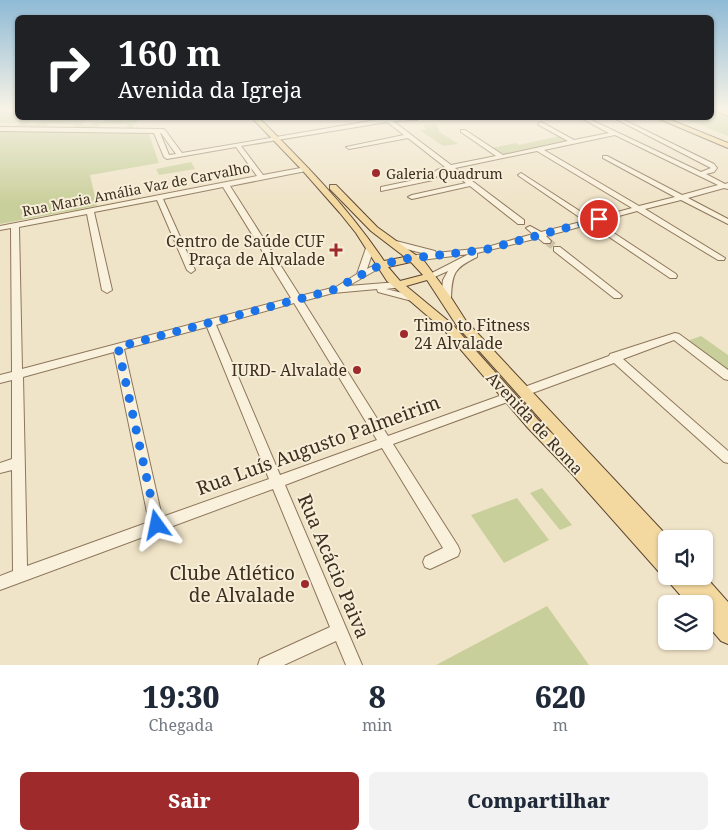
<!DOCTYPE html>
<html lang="pt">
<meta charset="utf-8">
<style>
:root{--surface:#fff;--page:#f2f2f3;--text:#1f2937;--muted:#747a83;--accent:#9e2a2b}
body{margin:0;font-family:"Noto Serif",serif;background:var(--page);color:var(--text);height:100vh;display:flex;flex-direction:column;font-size:19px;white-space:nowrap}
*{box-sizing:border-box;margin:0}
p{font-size:16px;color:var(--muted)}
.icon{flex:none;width:28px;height:28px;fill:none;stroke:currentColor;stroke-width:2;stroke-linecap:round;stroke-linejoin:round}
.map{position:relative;height:665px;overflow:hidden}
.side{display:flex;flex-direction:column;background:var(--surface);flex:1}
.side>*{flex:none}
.banner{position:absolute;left:15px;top:15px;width:699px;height:105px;border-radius:8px;box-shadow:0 1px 4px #0004;background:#202124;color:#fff;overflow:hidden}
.controls{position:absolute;left:658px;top:530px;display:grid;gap:10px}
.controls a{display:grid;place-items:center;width:55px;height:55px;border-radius:8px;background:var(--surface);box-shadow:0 1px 4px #0004;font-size:25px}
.pin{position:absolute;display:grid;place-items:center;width:42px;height:42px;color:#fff;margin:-21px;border:2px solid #fff;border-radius:50%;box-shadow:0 1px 5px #0007}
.me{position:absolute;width:55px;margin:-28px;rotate:348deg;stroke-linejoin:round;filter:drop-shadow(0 0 4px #0008)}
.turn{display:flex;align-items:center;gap:18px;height:105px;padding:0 20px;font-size:22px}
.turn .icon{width:65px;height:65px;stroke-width:2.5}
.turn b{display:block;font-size:35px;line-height:42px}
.eta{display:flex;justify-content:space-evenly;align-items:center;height:85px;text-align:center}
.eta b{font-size:30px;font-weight:800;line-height:35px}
.cta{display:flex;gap:10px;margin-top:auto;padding:10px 20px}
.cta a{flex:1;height:58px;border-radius:8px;background:var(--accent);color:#fff;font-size:20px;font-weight:800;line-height:58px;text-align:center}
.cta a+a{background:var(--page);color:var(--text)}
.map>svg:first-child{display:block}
.green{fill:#c9cf9b}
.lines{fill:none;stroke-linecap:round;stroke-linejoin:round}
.minor-tunnel{stroke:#ccc0a6;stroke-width:8;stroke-dasharray:8 4.5;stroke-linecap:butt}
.minor-casing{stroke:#8d765c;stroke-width:2}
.major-casing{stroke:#5b4430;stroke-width:2}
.minor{fill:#faf1dc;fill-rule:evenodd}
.major{fill:#f3d9a0;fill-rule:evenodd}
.route{stroke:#1a73e8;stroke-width:9;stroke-dasharray:0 16.2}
.poi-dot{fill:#9e2a2b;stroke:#f7eed8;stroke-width:2}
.labels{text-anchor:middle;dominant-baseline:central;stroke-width:4;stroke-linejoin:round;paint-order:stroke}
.far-poi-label{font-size:14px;fill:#3d2e20;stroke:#f7eed8;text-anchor:start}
.far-street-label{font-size:14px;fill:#3d2e20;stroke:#f7eed8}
.poi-label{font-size:16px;fill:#3d2e20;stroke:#f7eed8;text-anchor:end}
.street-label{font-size:16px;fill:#3d2e20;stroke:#f7eed8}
.near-street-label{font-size:19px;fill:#3d2e20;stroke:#f7eed8}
.near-poi-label{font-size:19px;fill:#3d2e20;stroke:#f7eed8;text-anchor:end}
</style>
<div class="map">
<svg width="728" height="665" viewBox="0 0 728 665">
<rect width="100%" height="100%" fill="#f0e4c8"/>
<g class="green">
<path d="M0,110L17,112L18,118H34L26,125H34L44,118H89L81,125L90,126L95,121L102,123L107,118H140L132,128H126L128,124H101L98,127H72L75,124H48L45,127L16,126L19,123H0Z"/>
<path d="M711,110L728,115V136L684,118H711Z"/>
<path d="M436,124L439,130L438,131L458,144L443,146L421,131L426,129L423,125Z"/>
<path d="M0,130L148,132L159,163L90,175L97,206L0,224Z"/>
<path d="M560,136L568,141L502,155L491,148L516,143L519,145Z"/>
<path d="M191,162L195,169L159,175L156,169Z"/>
<path d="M701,336L728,355V374L684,342Z"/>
<path d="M542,488L572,525L560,530L530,493Z"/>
<path d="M517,498L549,540L504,563L471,515Z"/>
<path d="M547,606L589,665H436Z"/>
</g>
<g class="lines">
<path class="minor-tunnel" d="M547,241L557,249"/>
<defs>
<g id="minor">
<path d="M388,118H419L417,120L393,121L451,165L496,156L461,132V130H465L503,155L568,141L539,125L538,124L541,122L574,140L609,133L581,118H587L701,172L711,168L614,118H620L714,164L717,168L714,172L706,174L725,184L728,183V189L724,188L688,198L728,219V224L681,200L645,209L725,258L724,260H718L637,211L597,222L676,274L677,276L676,278H670L590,224L546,236L551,241L550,243H544L538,238L477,253V257C454,268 452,273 451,298L446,301L441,298L443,280L448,271L430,279L426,276L469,254L413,261L410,260V256L426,254L390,245V241H396L435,251L436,253L484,248L533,234L526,228L530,226L541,232L585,221L519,176L518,175L521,173L592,219L632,208L537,151L455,168L524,220V224H518L470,186L412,199L408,197L412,195L466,183L449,170L441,172L433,180L381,191V187L429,177L437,170L445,167L408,138L349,149L346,147L404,135L387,122L241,146L263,175L306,167L309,169L306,171L230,186L300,296L336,287L357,274L366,248L370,246L374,248L367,269L381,262L385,265L348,286L398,282L401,283L403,285L401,287L386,289L415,296L417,298L412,301L378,292L377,289L333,293L303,301L388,436L505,394H513L515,397L513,400L393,444L458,546L460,551L458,556L430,569L425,567L423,562L425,557L443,548L382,448L285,485L362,665H346L336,641L284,665H258L260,659L330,627L273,489L0,590V576L13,571L12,470L0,473V463L12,459V380L0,383V375L12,372L11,228L0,230V226L257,176L236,147L167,159L164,157L154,133L0,131V127L163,129L165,130L182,153ZM160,133H161L176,154L169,155ZM615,135L718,185L682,195L607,156H603V158L675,197L639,206L544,150ZM223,187L291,298L22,369L19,227L87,214L102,290L107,293L112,290L94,212L157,200L187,270L191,273L195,270L163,199ZM294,303L377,440L280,475L216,325ZM207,327L269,479L162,517L124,349ZM114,352L149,522L27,566L23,377Z"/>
<path d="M554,247H560L620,294L622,296L620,298H614L554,251Z"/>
<path d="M675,333L679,334L728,370V380L724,379L674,340L623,359L728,451V463L724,462L614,363L527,395H519L517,392L519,389L609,356L610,354Z"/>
</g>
<g id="major">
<path d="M715,110L728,112V116L716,111Z"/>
<path d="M252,118H259C304,163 348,207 384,261L405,257L371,231L330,189V185H336L377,227L424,261L450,296L466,321L670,539H666V575L659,572L572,474L528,428L444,330L387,281L356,233L340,213L303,171ZM411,262L423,275L400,281L388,267ZM427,280L457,326L560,441L538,420L452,324L406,286Z"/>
<path d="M657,118H666L728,143V148Z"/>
<path d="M704,575L728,602V644L721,641L704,621V604H688L669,582L667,576Z"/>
</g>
</defs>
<use href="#minor" class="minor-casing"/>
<use href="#major" class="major-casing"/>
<use href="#minor" class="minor"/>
<use href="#major" class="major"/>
</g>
<linearGradient id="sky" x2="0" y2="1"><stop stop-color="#8fbad6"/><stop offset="0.54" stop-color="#f8f3e6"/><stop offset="1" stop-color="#f8f3e6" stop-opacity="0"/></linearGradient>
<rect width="728" height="203" fill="url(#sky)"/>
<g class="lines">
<path class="route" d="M157,525L118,347L333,290L374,268L388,263L404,259L484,250L599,219"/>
</g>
<g class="poi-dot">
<circle cx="376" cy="173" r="5"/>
<path d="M333.5 242.5h5v5h5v5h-5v5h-5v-5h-5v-5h5z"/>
<circle cx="404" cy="334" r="5"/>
<circle cx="357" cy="370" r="5"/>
<circle cx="305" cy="584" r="5"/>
</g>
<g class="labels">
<g class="far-poi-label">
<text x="386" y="173">Galeria Quadrum</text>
</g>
<g class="far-street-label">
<text transform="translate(136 189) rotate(-11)">Rua Maria Amália Vaz de Carvalho</text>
</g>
<g class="poi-label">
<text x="325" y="241">Centro de Saúde CUF<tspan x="325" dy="18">Praça de Alvalade</tspan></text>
<text x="414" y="325" text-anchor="start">Timo to Fitness<tspan x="414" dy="18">24 Alvalade</tspan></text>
<text x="347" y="370">IURD- Alvalade</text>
</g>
<g class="street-label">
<text transform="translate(535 423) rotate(47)">Avenida de Roma</text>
</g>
<g class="near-street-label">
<text transform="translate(318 445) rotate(-20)">Rua Luís Augusto Palmeirim</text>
<text transform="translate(334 566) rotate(67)">Rua Acácio Paiva</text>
</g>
<g class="near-poi-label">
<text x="295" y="573">Clube Atlético<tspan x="295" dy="22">de Alvalade</tspan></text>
</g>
</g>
</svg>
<div class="controls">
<a><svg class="icon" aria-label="sound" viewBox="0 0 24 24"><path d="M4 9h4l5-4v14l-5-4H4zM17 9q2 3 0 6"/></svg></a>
<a><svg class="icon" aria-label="layers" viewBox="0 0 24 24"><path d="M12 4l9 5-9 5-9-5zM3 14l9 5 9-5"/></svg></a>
</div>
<div class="pin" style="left:599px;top:219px;background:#d93025"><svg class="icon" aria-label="arrive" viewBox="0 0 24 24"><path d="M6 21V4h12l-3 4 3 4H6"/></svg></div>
<svg class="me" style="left:157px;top:525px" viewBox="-20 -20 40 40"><path d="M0-17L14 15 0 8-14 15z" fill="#1a73e8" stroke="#fff" stroke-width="4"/></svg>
<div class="banner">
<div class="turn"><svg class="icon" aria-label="right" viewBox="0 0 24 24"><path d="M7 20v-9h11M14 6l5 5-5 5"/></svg><div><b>160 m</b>Avenida da Igreja</div></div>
</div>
</div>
<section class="side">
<div class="eta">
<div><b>19:30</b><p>Chegada</p></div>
<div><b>8</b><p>min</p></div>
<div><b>620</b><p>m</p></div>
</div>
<div class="cta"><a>Sair</a><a>Compartilhar</a></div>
</section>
